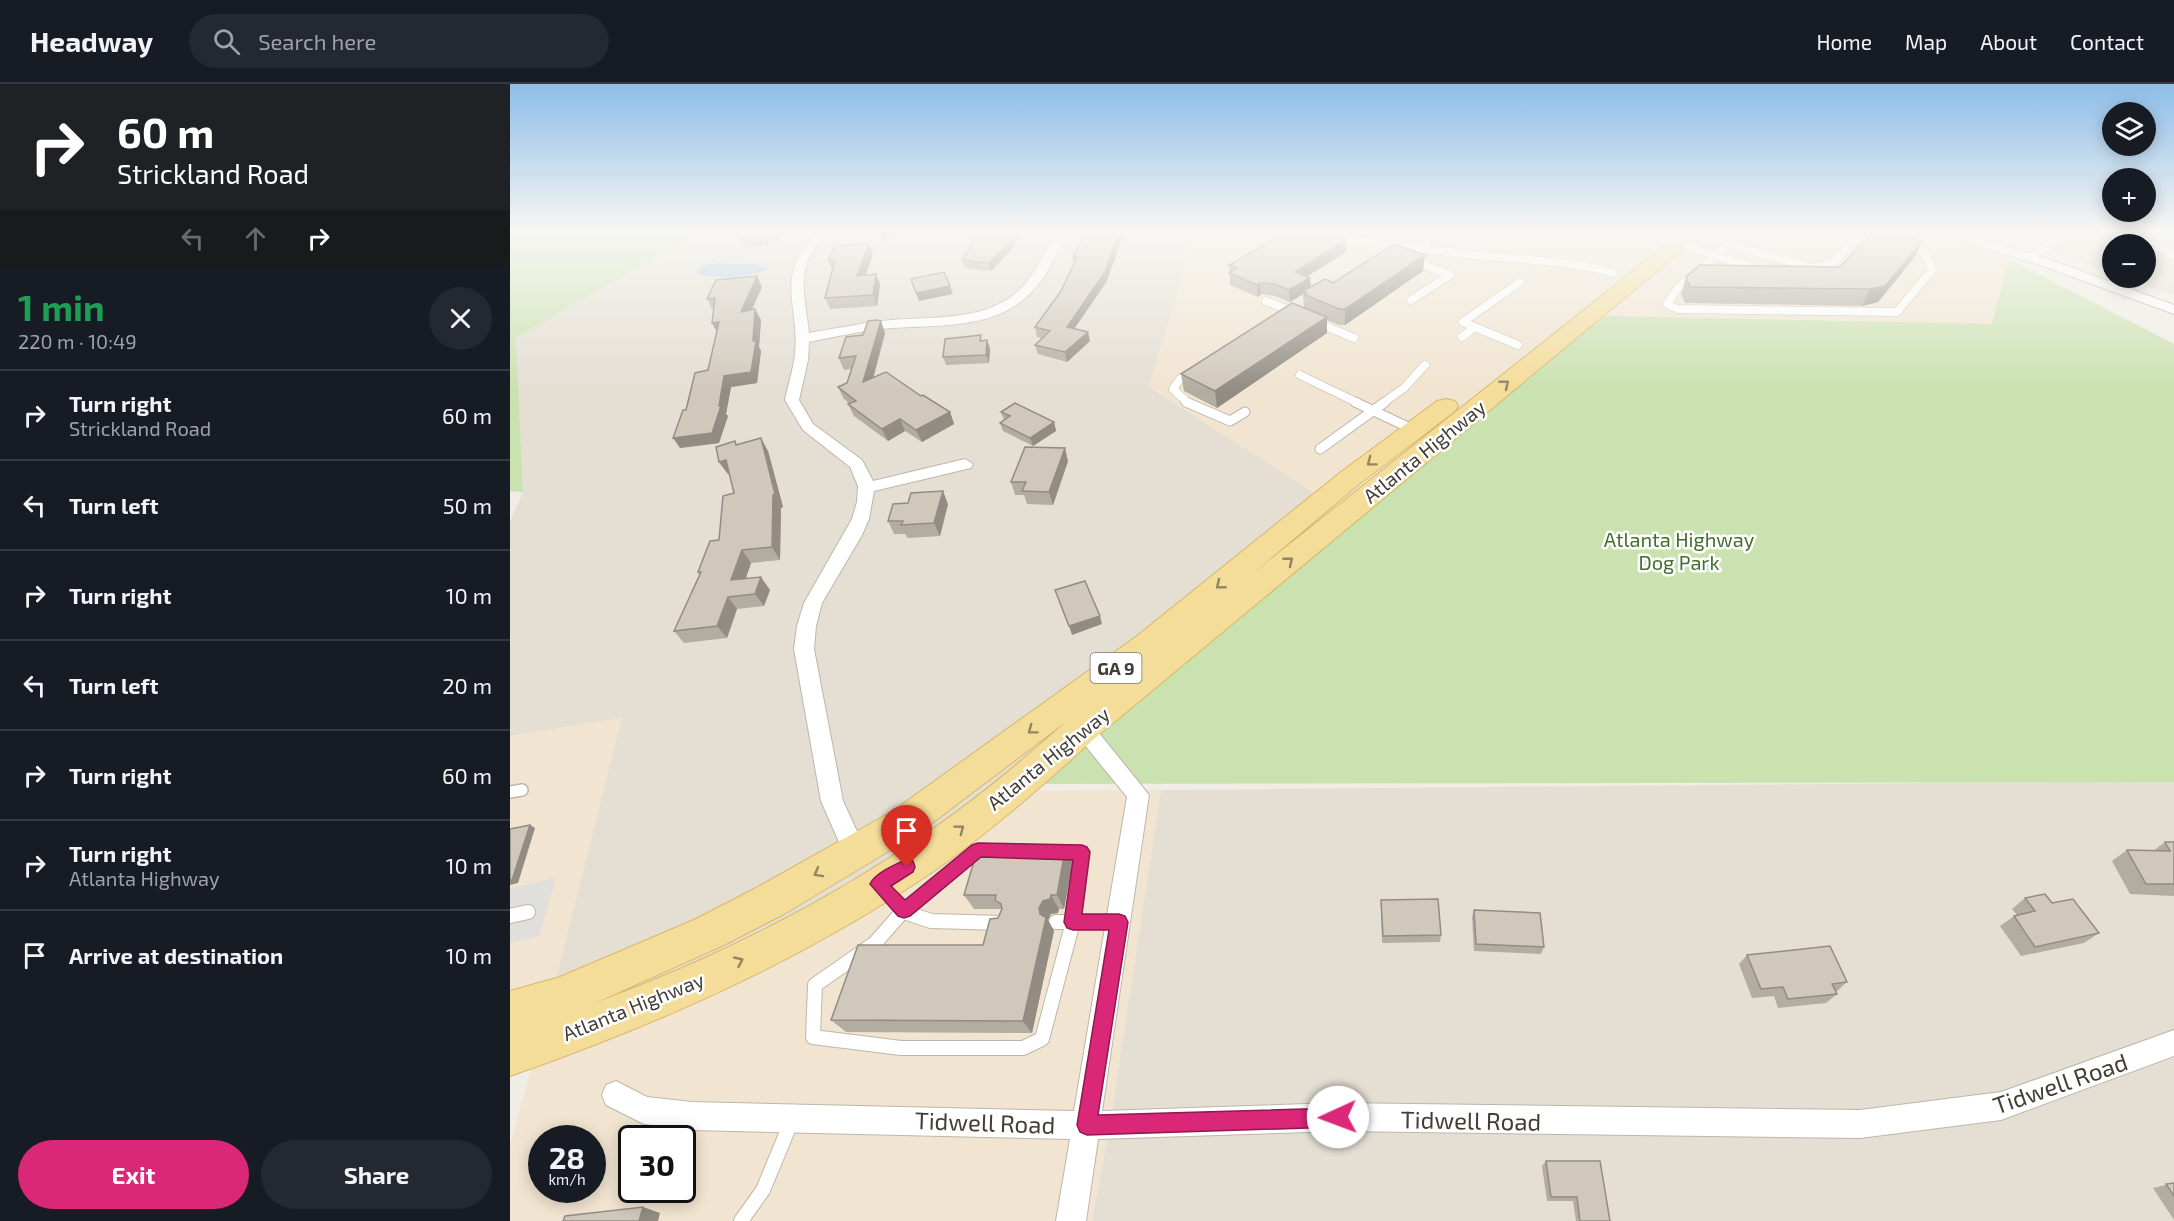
<!DOCTYPE html>
<meta charset="utf-8">
<style>
:root{--surface:#171b24;--page:#242831;--text:#f1f3f6;--muted:#9ea1a6;--line:#363941;--accent:#db2777}
body{margin:0;font-family:"Exo 2",sans-serif;background:var(--page);color:var(--text);height:100vh;display:flex;flex-direction:column;font-size:22px;white-space:nowrap}
*{box-sizing:border-box;margin:0}
p{font-size:20px;color:var(--muted)}
.icon{flex:none;width:33px;height:33px;fill:none;stroke:currentColor;stroke-width:2;stroke-linecap:round;stroke-linejoin:round}
.map{position:relative;flex:1;overflow:hidden}
.details{display:flex;flex-direction:column;background:var(--surface);width:510px}
.details>*{flex:none}
.top-card{background:#202124;color:#fff;overflow:hidden}
.buttons{position:absolute;left:1592px;top:18px;display:grid;gap:12px}
.buttons a{display:grid;place-items:center;width:54px;height:54px;border-radius:50%;background:var(--surface);box-shadow:0 3px 15px #0003;font-size:30px}
.speed{position:absolute;left:18px;top:1041px;display:flex;gap:12px;font-size:30px;font-weight:700;text-align:center}
.speed>*{display:grid;place-content:center;width:78px;height:78px;border-radius:50%;background:var(--surface);box-shadow:0 3px 15px #0003;line-height:1}
.speed small{font-size:15px;font-weight:400}
.speed .limit{border:3px solid #111;border-radius:9px;background:#fff;color:#111}
.pin{position:absolute;display:grid;place-items:center;width:51px;height:51px;color:#fff;margin:-62px -26px;border-radius:50% 50% 50% 0;rotate:-45deg;box-shadow:0 0 6px #0007}
.pin .icon{rotate:45deg}
.me{position:absolute;width:66px;margin:-33px;rotate:268deg;stroke-linejoin:round;filter:drop-shadow(0 0 4px #0008)}
.turn{display:flex;align-items:center;gap:21px;height:126px;padding:0 18px;font-size:27px}
.turn .icon{width:78px;height:78px;stroke-width:2.5}
.turn b{display:block;font-size:42px;line-height:51px}
.lanes{display:flex;align-items:center;height:57px;padding:0 18px;background:#0003;justify-content:center;gap:30px;direction:ltr}
.lanes .off{opacity:.35}
.round{display:grid;place-items:center;flex:none;width:63px;height:63px;border-radius:32px;background:var(--page)}
.headline{display:flex;align-items:center;justify-content:space-between;height:102px;padding:0 18px}
h1{font-size:36px;font-weight:700;line-height:45px;color:#1e9e55}
.action{display:flex;gap:12px;margin-top:auto;padding:12px 18px}
.action a{flex:1;height:69px;border-radius:36px;background:var(--accent);color:#fff;font-size:24px;font-weight:700;line-height:69px;text-align:center}
.action a+a{background:var(--page);color:var(--text)}
ul{padding:0;list-style:none}
li{display:flex;align-items:center;gap:18px;height:90px;padding:0 18px;border-top:2px solid var(--line)}
li div{flex:1}
li b{display:block;font-size:22px}
li em{font-style:normal}
header{display:flex;align-items:center;gap:36px;box-sizing:border-box;height:84px;padding:0 30px;background:var(--surface);border-bottom:2px solid var(--line)}
header strong{font-size:28px}
nav{display:flex;gap:33px;margin-inline-start:auto;font-size:21px}
.search{width:420px;height:54px;background:var(--page);display:flex;align-items:center;gap:15px;box-sizing:border-box;padding:0 21px;border-radius:33px;color:var(--muted);font-size:22px}
main{display:flex;flex:1;min-height:0}
.map>svg:first-child{display:block}
.residential{fill:#e4ded3}
.commercial{fill:#f1e4d0;fill-rule:evenodd}
.education{fill:#e8e1cf}
.green{fill:#cae1b0}
.parking{fill:#e1dfdc}
.water{fill:#a5cbe8}
.lines{fill:none;stroke-linecap:round;stroke-linejoin:round}
.lane-far3-casing{stroke:#bdb7ab;stroke-width:9}
.lane-far2-casing{stroke:#bdb7ab;stroke-width:11}
.lane-far1-casing{stroke:#bdb7ab;stroke-width:14}
.lane-casing{stroke:#bdb7ab;stroke-width:16}
.street-casing{stroke:#bdb7ab;stroke-width:2}
.primary-casing{stroke:#d7b86b;stroke-width:2}
.lane-far3{stroke:#fff;stroke-width:8}
.lane-far2{stroke:#fff;stroke-width:9}
.lane-far1{stroke:#fff;stroke-width:11}
.lane{stroke:#fff;stroke-width:14}
.street{fill:#fff;fill-rule:evenodd}
.primary{fill:#f4dc99;fill-rule:evenodd}
.wall{fill:#b3aca1}
.shaded-wall{fill:#928c83}
.building{fill:#d0c8bb;stroke:#928c83;stroke-width:1.5}
.oneway{stroke:#928562}
.route{fill:#db2777;stroke:#8e194d;stroke-width:1.5}
.labels{text-anchor:middle;dominant-baseline:central;stroke-width:5;stroke-linejoin:round;paint-order:stroke}
.shield{fill:#fff;stroke:#7b7772;stroke-width:1.5}
.shield-label{font-size:18px;font-weight:bold;fill:#423d35}
.street-label{font-size:20px;fill:#423d35;stroke:#fff}
.park-label{font-size:20px;fill:#456d2e;stroke:#fff}
.near-street-label{font-size:24px;fill:#423d35;stroke:#fff}
</style>
<header>
<strong>Headway</strong>
<div class="search"><svg class="icon" aria-label="search" viewBox="0 0 24 24"><circle cx="10" cy="10" r="6"/><path d="M15 15l6 6"/></svg>Search here</div>
<nav><a>Home</a><a>Map</a><a>About</a><a>Contact</a></nav>
</header>
<main>
<section class="details">
<div class="top-card">
<div class="turn"><svg class="icon" aria-label="right" viewBox="0 0 24 24"><path d="M7 20v-9h11M14 6l5 5-5 5"/></svg><div><b>60 m</b>Strickland Road</div></div>
<div class="lanes"><svg class="icon off" aria-label="left" viewBox="0 0 24 24"><path d="M17 20v-9H6M10 6l-5 5 5 5"/></svg><svg class="icon off" aria-label="ahead" viewBox="0 0 24 24"><path d="M12 20V5M6 11l6-6 6 6"/></svg><svg class="icon" aria-label="right" viewBox="0 0 24 24"><path d="M7 20v-9h11M14 6l5 5-5 5"/></svg></div>
</div>
<div class="headline"><div><h1>1 min</h1><p>220 m · 10:49</p></div><a class="round"><svg class="icon" aria-label="close" viewBox="0 0 24 24"><path d="M6 6l12 12M18 6L6 18"/></svg></a></div>
<ul>
<li><svg class="icon" aria-label="right" viewBox="0 0 24 24"><path d="M7 20v-9h11M14 6l5 5-5 5"/></svg><div><b>Turn right</b><p>Strickland Road</p></div><em>60 m</em></li>
<li><svg class="icon" aria-label="left" viewBox="0 0 24 24"><path d="M17 20v-9H6M10 6l-5 5 5 5"/></svg><div><b>Turn left</b></div><em>50 m</em></li>
<li><svg class="icon" aria-label="right" viewBox="0 0 24 24"><path d="M7 20v-9h11M14 6l5 5-5 5"/></svg><div><b>Turn right</b></div><em>10 m</em></li>
<li><svg class="icon" aria-label="left" viewBox="0 0 24 24"><path d="M17 20v-9H6M10 6l-5 5 5 5"/></svg><div><b>Turn left</b></div><em>20 m</em></li>
<li><svg class="icon" aria-label="right" viewBox="0 0 24 24"><path d="M7 20v-9h11M14 6l5 5-5 5"/></svg><div><b>Turn right</b></div><em>60 m</em></li>
<li><svg class="icon" aria-label="right" viewBox="0 0 24 24"><path d="M7 20v-9h11M14 6l5 5-5 5"/></svg><div><b>Turn right</b><p>Atlanta Highway</p></div><em>10 m</em></li>
<li><svg class="icon" aria-label="arrive" viewBox="0 0 24 24"><path d="M6 21V4h12l-3 4 3 4H6"/></svg><div><b>Arrive at destination</b></div><em>10 m</em></li>
</ul>
<div class="action"><a>Exit</a><a>Share</a></div>
</section>
<div class="map">
<svg width="1664" height="1137" viewBox="0 0 1664 1137">
<rect width="100%" height="100%" fill="#f0ede4"/>
<g class="residential">
<path d="M190,148H686L639,303L845,435L347,828L192,918L33,943L111,634L0,652V438L13,408L6,254Z"/>
<path d="M1664,697V1137H582L599,1045L651,706Z"/>
</g>
<g class="commercial">
<path d="M686,148H1448L1502,165L1482,240L845,435L639,303Z"/>
<path d="M112,634L34,943L193,918L347,827L520,707L651,706L599,1045L582,1137H0V1061L33,944L0,951V652ZM32,1054H82V1106H32ZM122,1054H172V1106H122Z"/>
</g>
<path class="education" d="M1489,148H1664V211L1614,194H1635V160H1602V189Z"/>
<g class="green">
<path d="M0,148H190L6,254L13,408L0,407Z"/>
<path d="M1499,175L1664,260V698L518,700L1086,232L1482,240Z"/>
</g>
<path class="parking" d="M46,794L29,852L0,859V804Z"/>
<path class="water" d="M208,179L245,180L259,185C236,194 210,196 187,190L190,182Z"/>
<g class="lines">
<defs>
<g id="lane-far3">
<path d="M824,148V152C874,160 924,167 975,172C1018,176 1061,177 1103,189"/>
<path d="M916,148V165"/>
<path d="M1621,148L1639,160L1664,171"/>
<path d="M1149,153L1248,185"/>
<path d="M1520,173L1535,165L1553,148"/>
<path d="M1300,185L1324,178L1351,148"/>
<path d="M1306,185L1219,160L1167,205L1157,220L1167,225L1387,228L1422,186C1417,162 1395,155 1374,148"/>
<path d="M901,216L940,191L903,177"/>
<path d="M756,217L786,229"/>
<path d="M806,238L844,254"/>
<path d="M953,238L1010,198"/>
<path d="M955,239L1008,261"/>
<path d="M952,253L965,243"/>
<path d="M790,291L848,319"/>
<path d="M678,319L663,305L670,295L682,288"/>
<path d="M873,319L894,304L915,281"/>
</g>
<g id="lane-far2">
<path d="M676,318L720,337L735,328"/>
<path d="M845,318L904,346"/>
<path d="M810,365L875,318"/>
</g>
<g id="lane-far1">
<path d="M0,708L12,706"/>
<path d="M424,801L468,766L572,768L568,801"/>
</g>
<g id="lane">
<path d="M426,800L394,826L365,859L305,901L303,953L391,964H513L532,955L563,838L568,800"/>
<path d="M373,805L397,829L421,837L492,839"/>
<path d="M0,832L18,828"/>
<path d="M546,838H609"/>
<path d="M231,1137L253,1106L282,1036"/>
</g>
<g id="street">
<path d="M307,148H319C314,154 308,159 303,166C287,191 296,221 299,249C323,245 347,240 372,237C412,232 462,238 498,215C522,199 533,172 545,148H557C545,174 533,202 509,219C471,247 415,240 371,245C347,248 323,253 299,258L298,276L289,316L303,340L352,376L363,397L455,375L463,380L461,384L364,407L359,435L352,451L312,519L306,542L304,565L333,717L356,767L352,774L344,777L336,774L311,717L284,565L287,542L294,519L342,435L347,418L348,402L340,383L293,346L275,316C278,301 283,286 285,270C290,219 263,194 307,148Z"/>
<path d="M1431,148H1449L1541,176L1664,221V230L1533,182L1433,151Z"/>
<path d="M565,630L580,638L639,711L592,1027L828,1019L1350,1026L1491,1008L1664,946V972L1491,1036L1350,1054L828,1047L588,1055L576,1137H546L560,1055L182,1046L134,1040L96,1021L92,1011L96,1001L106,997L137,1013L182,1018L564,1027L617,713L566,650L555,638L558,632Z"/>
</g>
<path id="primary" d="M1172,148H1194L585,654C534,701 481,747 424,787C293,876 149,940 0,992V907L50,893L186,835L246,804L383,727L627,552L831,388L927,317L936,315L945,317L948,322L945,327L849,400L742,490ZM557,637C513,676 467,715 418,748C316,819 202,876 85,919L214,861L274,830L409,749Z"/>
</defs>
<use href="#lane-far3" class="lane-far3-casing"/>
<use href="#lane-far2" class="lane-far2-casing"/>
<use href="#lane-far1" class="lane-far1-casing"/>
<use href="#lane" class="lane-casing"/>
<use href="#street" class="street-casing"/>
<use href="#primary" class="primary-casing"/>
<use href="#lane-far3" class="lane-far3"/>
<use href="#lane-far2" class="lane-far2"/>
<use href="#lane-far1" class="lane-far1"/>
<use href="#lane" class="lane"/>
<use href="#street" class="street"/>
<use href="#primary" class="primary"/>
</g>
<g class="wall">
<path d="M273,148L266,158H260L257,162L234,163L228,151Z"/>
<path d="M349,148H386L373,157L369,152L350,149Z"/>
<path d="M575,148L597,197L565,244L580,257L557,278L528,270L525,261L532,254L527,253L525,243L551,207L564,179L563,173Z"/>
<path d="M799,155L836,156V168L796,192L801,203L823,199L915,171L913,187L835,241H829L817,236V249L707,324L674,307L671,290L794,223L793,210L780,218L765,212L751,210L748,213L720,201L719,181Z"/>
<path d="M1403,156L1412,158L1404,174L1368,218L1352,222L1175,219L1171,210L1176,193L1330,183Z"/>
<path d="M501,166L481,187L455,184L452,176Z"/>
<path d="M363,170L356,191L370,200L367,222L320,225L315,214L322,186L318,176Z"/>
<path d="M252,203L242,226L245,225L251,236L249,263L251,267L247,299L221,303L216,330L218,332L209,359L170,364L176,326L198,286L207,247L204,225H202L197,215Z"/>
<path d="M375,249L363,294L411,312L440,328L444,340L412,358L395,347L378,357L344,332L338,320H340L334,315L328,303L337,299L341,285L334,286L329,274Z"/>
<path d="M477,256L480,265L479,279L436,281L433,273Z"/>
<path d="M491,328L544,338L546,347L523,362L493,347L490,339L494,336Z"/>
<path d="M227,360L258,367L273,423L271,424L270,476L241,479L235,495L260,506L254,522L227,525L217,554L174,559L164,547L189,491L188,488L209,456L224,409L219,390H218L209,378Z"/>
<path d="M558,377L543,421L517,420L514,411H505L501,398Z"/>
<path d="M438,420L430,452L398,454L395,450H384L378,437Z"/>
<path d="M1655,758H1664V812L1620,810L1602,777L1617,766L1643,767Z"/>
<path d="M563,776L554,825H549L548,829L541,830L538,836L544,847L522,949L336,948L321,936L473,861L492,827L491,825H464L454,811Z"/>
<path d="M1515,814L1542,819L1589,849L1574,859L1511,872L1490,842L1504,832L1507,831L1502,825Z"/>
<path d="M871,816L931,851L930,858L872,859Z"/>
<path d="M964,826L1034,863L1031,870L964,867L962,833Z"/>
<path d="M1237,871L1337,898L1326,908L1327,910L1316,919L1268,924L1264,912L1242,914L1229,880Z"/>
<path d="M1036,1077L1100,1137H1066L1063,1117H1037L1032,1082Z"/>
<path d="M1664,1099V1136L1643,1104Z"/>
</g>
<g class="shaded-wall">
<path d="M263,148H273L266,158L262,150Z"/>
<path d="M372,148H386L373,157L370,149Z"/>
<path d="M504,148H511L501,166L481,187L479,179Z"/>
<path d="M609,148H614L597,197L559,252L557,243Z"/>
<path d="M256,150L260,158L257,162L253,154Z"/>
<path d="M836,156V168L785,200V188Z"/>
<path d="M1412,158L1404,174L1368,218L1352,222L1360,205Z"/>
<path d="M359,159L363,170L351,202L347,192Z"/>
<path d="M915,171L913,187L835,241V225Z"/>
<path d="M366,190L370,200L367,222L363,211Z"/>
<path d="M247,192L252,203L236,238L231,228Z"/>
<path d="M800,194L801,206L793,207V210L780,218L779,206Z"/>
<path d="M750,199L751,210L748,213L747,201Z"/>
<path d="M440,202L443,210L409,217L406,209Z"/>
<path d="M245,225L251,236L249,263L251,267L247,299L221,303L216,330L218,332L209,359L170,364L163,354L209,322L214,292L243,257Z"/>
<path d="M817,233V249L707,324L705,307Z"/>
<path d="M371,237L375,249L359,310L353,298Z"/>
<path d="M209,238L208,250L202,239Z"/>
<path d="M578,248L580,257L557,278L555,268Z"/>
<path d="M477,256L480,265L479,279L476,271Z"/>
<path d="M440,328L444,340L412,358L406,346Z"/>
<path d="M390,335L395,347L378,357L372,345Z"/>
<path d="M544,338L546,347L523,362L520,354Z"/>
<path d="M251,354L258,367L273,423L271,424L270,476L262,463Z"/>
<path d="M555,364L558,377L543,421L539,408Z"/>
<path d="M216,376L224,388L218,390L209,378Z"/>
<path d="M433,407L438,420L430,452L424,439Z"/>
<path d="M232,466L241,479L231,509L221,496Z"/>
<path d="M251,493L260,506L254,522L245,510Z"/>
<path d="M218,513L227,525L217,554L207,542Z"/>
<path d="M590,532L592,540L562,551L559,542Z"/>
<path d="M20,741L25,744L8,799L0,801V796Z"/>
<path d="M556,761L563,776L554,825L547,811Z"/>
<path d="M541,811L549,825L548,829L541,830L538,836L544,847L522,949L513,937L530,830L529,824L533,817Z"/>
<path d="M133,1123L150,1129L148,1137H129Z"/>
</g>
<g class="building">
<path d="M230,148H263L262,150H256L253,154L230,155L233,151H228Z"/>
<path d="M469,148H504L499,158L479,179L452,176Z"/>
<path d="M575,148H609L595,188L557,243L578,248L555,268L525,261L540,247L525,243L551,207L567,173H563Z"/>
<path d="M812,148H816L836,156L785,188L800,194L779,206L764,200L750,199L747,201L719,189L727,184L719,181L776,149L799,155Z"/>
<path d="M1363,148H1396L1405,150L1401,155L1412,158L1375,202L1360,205L1180,203L1176,193L1190,181L1330,183Z"/>
<path d="M359,159L347,192L366,190L363,211L315,214L325,176H318L325,162Z"/>
<path d="M884,160L915,171L835,225H829L795,211L797,209L793,207L815,195L823,199Z"/>
<path d="M434,188L440,202L406,209L401,195Z"/>
<path d="M247,192L231,228L245,225L243,257H246L241,288L214,292L209,322H211L202,349L163,354L173,326H176L185,289L198,286L209,238L202,239L205,214L197,215L206,196Z"/>
<path d="M782,219L817,233L705,307L671,290Z"/>
<path d="M366,236L371,237L353,298L376,288L411,312L413,311L440,328L406,346L390,335L372,345L338,320L346,317L328,303L337,299L346,272L329,274L336,253L353,251L358,237Z"/>
<path d="M471,251L470,257L477,256L476,271L433,273L435,255Z"/>
<path d="M505,319L544,338L520,354L490,339L500,332L491,328Z"/>
<path d="M251,354L265,410L263,411L262,463L232,466L221,496L251,493L245,510L218,513L207,542L164,547L191,488H188L200,457L209,456L213,412L224,409L216,376L209,378L206,363L225,357L226,361Z"/>
<path d="M515,363L555,364L539,408L512,407L516,398H501Z"/>
<path d="M433,407L424,439L391,441L393,437H378L383,420L398,419L401,409Z"/>
<path d="M575,497L590,532L559,542L545,506Z"/>
<path d="M20,741L2,796H0V745Z"/>
<path d="M1655,758H1664V800H1636L1617,766L1660,767Z"/>
<path d="M469,760L556,761L547,811H541L540,815L533,817L529,824L530,830L536,834L513,937L321,936L348,861H473L480,835L488,834L492,825L491,820L485,816L486,811H454Z"/>
<path d="M1535,810L1542,819L1563,815L1589,849L1525,863L1504,832L1525,827L1515,814Z"/>
<path d="M928,815L931,851L873,852L871,816Z"/>
<path d="M964,826L1030,829L1034,863L966,860Z"/>
<path d="M1320,862L1337,898L1322,900L1327,910L1278,915L1273,903L1251,905L1237,871Z"/>
<path d="M1036,1077H1090L1100,1137H1070L1067,1113H1041Z"/>
<path d="M1664,1099V1112L1656,1100Z"/>
<path d="M133,1123L129,1137H53L55,1132Z"/>
</g>
<defs><path id="oneway-chevron" d="M-2-3.5L2.5 0L-2 3.5" fill="none" stroke-width="1.6" stroke-linecap="round" stroke-linejoin="round" transform="scale(1.5)"/></defs>
<g class="oneway">
<use href="#oneway-chevron" transform="translate(995 300) rotate(-39)"/>
<use href="#oneway-chevron" transform="translate(861 378) rotate(143)"/>
<use href="#oneway-chevron" transform="translate(779 477) rotate(-39)"/>
<use href="#oneway-chevron" transform="translate(710 501) rotate(141)"/>
<use href="#oneway-chevron" transform="translate(522 646) rotate(143)"/>
<use href="#oneway-chevron" transform="translate(450 745) rotate(-37)"/>
<use href="#oneway-chevron" transform="translate(308 789) rotate(151)"/>
<use href="#oneway-chevron" transform="translate(229 877) rotate(-25)"/>
</g>
<linearGradient id="sky" x2="0" y2="1"><stop stop-color="#8dbde8"/><stop offset="0.48" stop-color="#f8f7f3"/><stop offset="1" stop-color="#f8f7f3" stop-opacity="0"/></linearGradient>
<rect width="1664" height="307" fill="url(#sky)"/>
<path class="route" d="M468,759L572,761L577,763L580,768L572,830H609L615,832L618,838L588,1031L828,1024L835,1026L838,1033L835,1040L828,1043L577,1051L570,1048L567,1041L599,846H563L557,844L554,838L563,776L471,773L400,832L394,834L388,832L360,800C365,789 386,780 397,775L403,777L405,783L403,788L381,802L395,816L462,761Z"/>
<g class="labels">
<rect class="shield" x="580.5" y="569" width="51" height="30" rx="4.5"/>
<g class="shield-label">
<text x="606" y="584">GA 9</text>
</g>
<g class="street-label">
<text transform="translate(914 367) rotate(-39)">Atlanta Highway</text>
<text transform="translate(538 674) rotate(-39)">Atlanta Highway</text>
<text transform="translate(123 922) rotate(-22)">Atlanta Highway</text>
</g>
<g class="park-label">
<text x="1169" y="455">Atlanta Highway<tspan x="1169" dy="23">Dog Park</tspan></text>
</g>
<g class="near-street-label">
<text transform="translate(1550 999) rotate(-19)">Tidwell Road</text>
<text transform="translate(961 1036) rotate(1)">Tidwell Road</text>
<text transform="translate(475 1038) rotate(2)">Tidwell Road</text>
</g>
</g>
</svg>
<div class="buttons">
<a><svg class="icon" aria-label="layers" viewBox="0 0 24 24"><path d="M12 4l9 5-9 5-9-5zM3 14l9 5 9-5"/></svg></a>
<a>+</a>
<a>−</a>
</div>
<div class="speed"><div>28<small>km/h</small></div><div class="limit">30</div></div>
<div class="pin" style="left:397px;top:783px;background:#d93025"><svg class="icon" aria-label="arrive" viewBox="0 0 24 24"><path d="M6 21V4h12l-3 4 3 4H6"/></svg></div>
<svg class="me" style="left:828px;top:1033px" viewBox="-20 -20 40 40"><circle r="19" fill="#fff"/><path d="M0-13L10 11 0 6-10 11z" fill="#db2777"/></svg>
</div>
</main>
